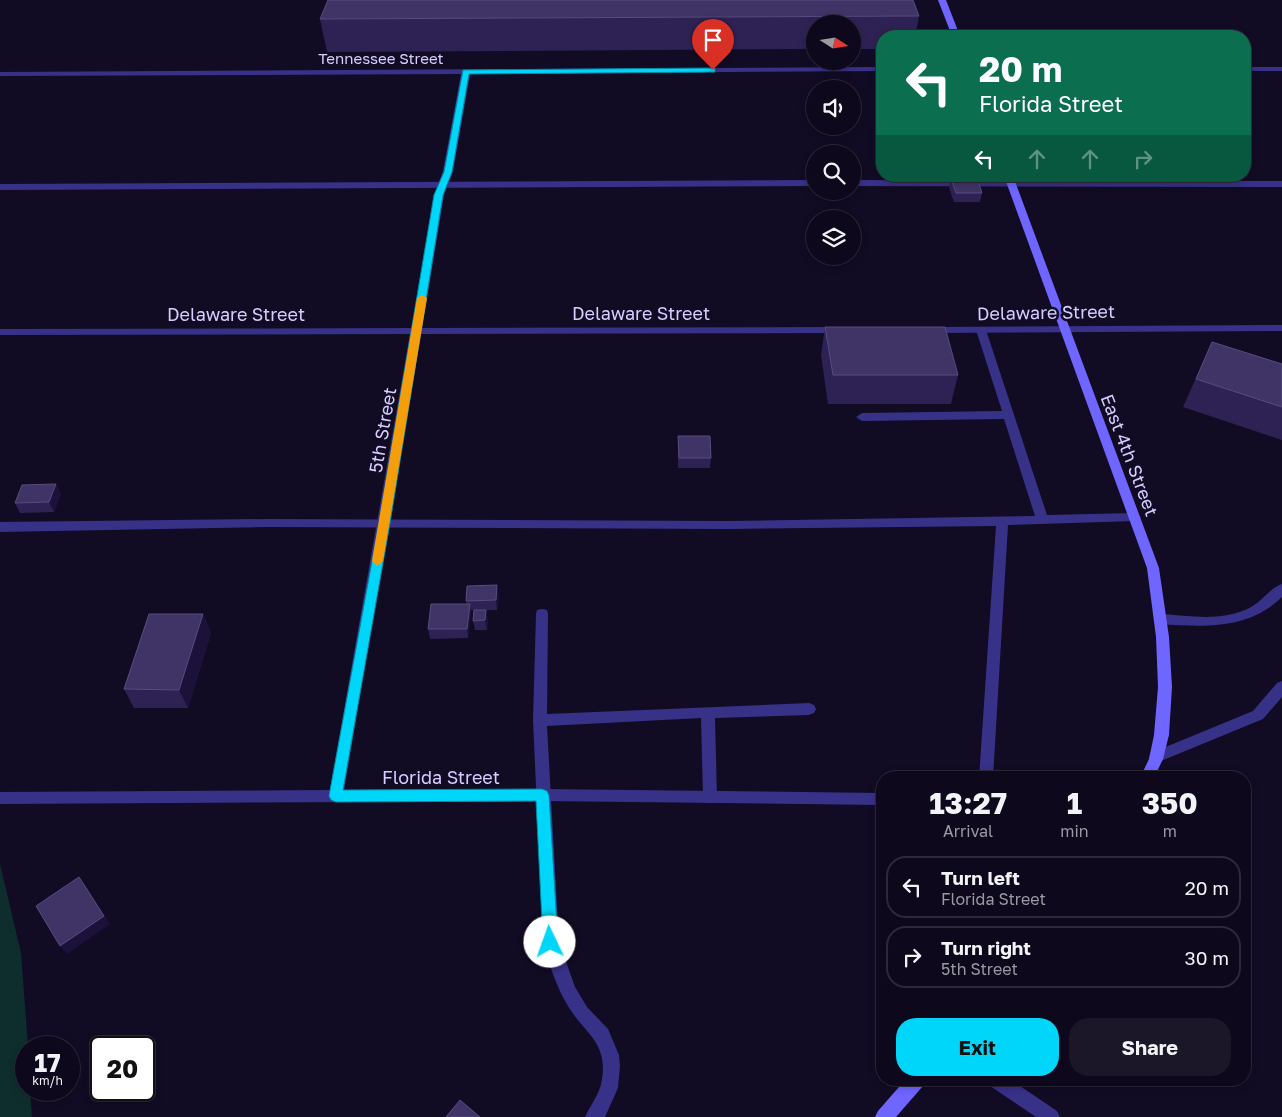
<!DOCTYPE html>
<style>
:root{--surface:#0d081b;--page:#1b1628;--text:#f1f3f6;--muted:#9a9aa3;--line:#2d293a;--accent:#00d6f9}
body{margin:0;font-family:"Golos Text",sans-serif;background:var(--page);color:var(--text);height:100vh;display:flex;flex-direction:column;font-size:19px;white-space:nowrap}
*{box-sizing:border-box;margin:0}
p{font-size:16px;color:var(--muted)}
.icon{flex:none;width:28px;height:28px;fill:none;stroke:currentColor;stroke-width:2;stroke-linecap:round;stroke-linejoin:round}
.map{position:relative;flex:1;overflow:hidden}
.details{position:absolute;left:876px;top:771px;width:375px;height:315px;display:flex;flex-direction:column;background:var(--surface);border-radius:20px;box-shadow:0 2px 8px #0003,0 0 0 1px var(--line)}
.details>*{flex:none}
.top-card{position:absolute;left:876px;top:30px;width:375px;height:152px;border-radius:20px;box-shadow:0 2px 8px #0003,0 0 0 1px var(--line);background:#0b6e4f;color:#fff;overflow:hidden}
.needle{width:32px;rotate:102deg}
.buttons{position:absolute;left:806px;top:15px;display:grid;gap:10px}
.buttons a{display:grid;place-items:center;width:55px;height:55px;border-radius:50%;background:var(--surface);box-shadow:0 2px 8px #0003,0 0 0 1px var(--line);font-size:25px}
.speed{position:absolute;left:15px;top:1036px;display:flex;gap:10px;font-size:25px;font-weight:700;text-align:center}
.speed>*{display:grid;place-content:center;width:65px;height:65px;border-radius:50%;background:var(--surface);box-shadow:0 2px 8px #0003,0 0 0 1px var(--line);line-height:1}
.speed small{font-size:12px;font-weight:400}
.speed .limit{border:2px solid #111;border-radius:8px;background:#fff;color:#111}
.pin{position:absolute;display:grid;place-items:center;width:42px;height:42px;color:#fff;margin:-51px -21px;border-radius:50% 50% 50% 0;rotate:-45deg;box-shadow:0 0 5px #0007}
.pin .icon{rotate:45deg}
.me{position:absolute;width:55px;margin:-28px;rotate:357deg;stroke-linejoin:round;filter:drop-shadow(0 0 4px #0008)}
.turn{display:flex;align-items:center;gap:18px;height:105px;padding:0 20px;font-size:22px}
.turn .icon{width:65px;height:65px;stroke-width:2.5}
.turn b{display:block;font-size:35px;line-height:42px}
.lanes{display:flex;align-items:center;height:48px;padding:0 20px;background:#0003;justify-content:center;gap:25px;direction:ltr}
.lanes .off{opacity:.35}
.eta{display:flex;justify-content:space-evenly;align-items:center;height:85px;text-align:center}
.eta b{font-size:30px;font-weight:700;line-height:35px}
.action{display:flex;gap:10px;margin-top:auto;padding:10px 20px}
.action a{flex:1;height:58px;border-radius:20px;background:var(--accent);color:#111;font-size:20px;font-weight:700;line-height:58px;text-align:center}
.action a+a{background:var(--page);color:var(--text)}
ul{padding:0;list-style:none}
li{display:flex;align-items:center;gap:15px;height:62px;margin:0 10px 8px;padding:0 10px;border:2px solid var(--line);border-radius:20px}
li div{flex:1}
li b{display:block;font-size:19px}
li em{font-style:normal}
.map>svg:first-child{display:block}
.green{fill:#0e2e2e}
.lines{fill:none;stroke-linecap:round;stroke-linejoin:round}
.service{fill:#383188;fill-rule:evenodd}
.minor{fill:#383188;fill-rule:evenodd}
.tertiary{fill:#383188;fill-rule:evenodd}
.secondary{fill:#6f65ff;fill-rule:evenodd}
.wall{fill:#2e2254}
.shaded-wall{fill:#1b1139}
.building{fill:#403466;stroke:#574c7e}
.route{fill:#00d6f9;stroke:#008ba2}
.slow{fill:#f59e0b}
.labels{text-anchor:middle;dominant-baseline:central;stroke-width:5;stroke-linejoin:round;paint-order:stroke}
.far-street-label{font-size:15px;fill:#d6ceff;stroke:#110b24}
.street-label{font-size:18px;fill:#d6ceff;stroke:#110b24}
</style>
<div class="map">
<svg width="1282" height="1117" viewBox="0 0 1282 1117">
<rect width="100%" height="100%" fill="#110b24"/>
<path class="green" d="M0,864L21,953L28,1047L26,1090H30L32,1117H0Z"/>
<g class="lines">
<g class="service">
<path d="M815,180V186L0,190V184Z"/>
<path d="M852,180L1282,181V187L852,186Z"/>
<path d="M981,327L986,330L1047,515L1135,513L1141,517L1135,521L1008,525L993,778H979L996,526L728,529L267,527L0,532V522L267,519L728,521L1035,516L1004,419L862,421L856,417L862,413L1002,411L976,330Z"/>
<path d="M542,609L547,610L548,614L547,714L809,703L814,705L816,709L814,713L809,715L715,718L717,797L715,802L710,803L705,802L703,797L701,718L547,726L559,942L575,987L587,1007L608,1029L619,1055L620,1066L618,1088L605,1117H585C591,1104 600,1094 602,1079C608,1042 584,1033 568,1006C556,986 549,964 543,942L533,720L536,614L537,610Z"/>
</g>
<g class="minor">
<path d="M882,67V71L470,74L453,171L444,195L422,328L840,327L845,330L840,333L421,334L344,790L542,789L882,793V805L542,801L0,804V792L330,790L410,334L0,335V329L412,328L434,195L443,171L461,74L0,76V72Z"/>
<rect x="1245" y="67" width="37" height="4"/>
<path d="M1282,325V331L930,333L925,330L930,327Z"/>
<path d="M987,1080H1011L1057,1111L1060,1117H1036L990,1086Z"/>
</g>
<g class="tertiary">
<path d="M1282,584V597C1248,630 1205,627 1161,624L1156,623L1154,619L1156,615L1161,614C1190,616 1224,622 1251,607C1262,601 1270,588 1282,584Z"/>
<path d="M1282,681V697L1263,719L1161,761L1156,763L1151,761L1149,757L1151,753L1253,711L1277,683Z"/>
</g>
<g class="secondary">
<path d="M938,0H946L960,36H952Z"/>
<path d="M1004,176H1013L1159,568L1169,637L1172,687L1169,735L1163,759L1154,778H1140L1149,759L1154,735L1158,687L1156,637L1147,568Z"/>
<path d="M905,1080H926L923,1086L896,1117H875L878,1111Z"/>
</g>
</g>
<g class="wall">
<path d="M919,16L915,36H882V49H852V24H815V49L327,52L320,19Z"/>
<path d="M951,179L982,193L980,202H954L949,188Z"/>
<path d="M825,327L958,375L951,404H828L821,355Z"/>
<path d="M1212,342L1282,364V440L1183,407Z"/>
<path d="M678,436L711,458L710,468H678Z"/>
<path d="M56,484L61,494L54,512L20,513L15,503Z"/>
<path d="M499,595L497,610H486L488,619L487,630H475L473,621L474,610H471V613L468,638L430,639L428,629L467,604L466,601Z"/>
<path d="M203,614L211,633L188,708H134L124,689Z"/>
</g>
<g class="shaded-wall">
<path d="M56,484L61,494L54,512L49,502Z"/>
<path d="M497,585L499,595L497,610L496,600Z"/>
<path d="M470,604L471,613L468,638L467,629Z"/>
<path d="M486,610L488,619L487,630L485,620Z"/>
<path d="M203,614L211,633L188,708L179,690Z"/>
<path d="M79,877L86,886L110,924L67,954L60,946Z"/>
</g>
<g class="building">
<path d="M328,0H913L919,16L320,19Z"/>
<path d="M977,178L982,193H956L951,179Z"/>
<path d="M825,327H945L958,375H833Z"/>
<path d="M1212,342L1282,364V407L1196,379Z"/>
<path d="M678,436H710L711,458H679Z"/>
<path d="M56,484L49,502L15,503L22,485Z"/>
<path d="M497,585L496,600L466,601L467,586Z"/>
<path d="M431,604H470L467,629H428Z"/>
<path d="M474,610H486L485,620L473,621Z"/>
<path d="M149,614H203L179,690L124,689Z"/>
<path d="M79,877L104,916L60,946L36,906Z"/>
<path d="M460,1100L480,1117H446Z"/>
</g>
<path class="route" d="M713,68H715V72L469,74L452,172L443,195L390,523L343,790L542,789L547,791L549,795L558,942L556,947L550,949L545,947L543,942L536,801L336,802L331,800L329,796L379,523L434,195L444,172L463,70Z"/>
<path class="slow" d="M422,295L427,298L383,561L377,566L372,561L417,298Z"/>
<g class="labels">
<g class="far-street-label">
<text x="381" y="58">Tennessee Street</text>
</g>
<g class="street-label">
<text transform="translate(1046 312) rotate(-1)">Delaware Street</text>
<text x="641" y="313">Delaware Street</text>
<text x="236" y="314">Delaware Street</text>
<text transform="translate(382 430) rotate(-80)">5th Street</text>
<text transform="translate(1130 455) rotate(69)">East 4th Street</text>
<text x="441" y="777">Florida Street</text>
</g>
</g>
</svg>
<div class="buttons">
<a><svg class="needle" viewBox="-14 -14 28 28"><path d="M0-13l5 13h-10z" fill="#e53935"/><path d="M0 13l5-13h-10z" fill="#9a9aa3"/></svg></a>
<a><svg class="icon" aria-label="sound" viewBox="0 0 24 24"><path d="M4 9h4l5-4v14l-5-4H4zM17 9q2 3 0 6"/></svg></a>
<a><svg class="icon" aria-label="search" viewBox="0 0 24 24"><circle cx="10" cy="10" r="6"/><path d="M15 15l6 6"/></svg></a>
<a><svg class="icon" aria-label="layers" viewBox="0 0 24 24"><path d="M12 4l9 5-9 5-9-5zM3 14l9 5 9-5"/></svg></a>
</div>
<div class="speed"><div>17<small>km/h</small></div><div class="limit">20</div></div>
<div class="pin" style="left:713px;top:70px;background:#d93025"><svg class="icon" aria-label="arrive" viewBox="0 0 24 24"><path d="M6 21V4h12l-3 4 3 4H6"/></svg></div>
<svg class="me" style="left:550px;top:942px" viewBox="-20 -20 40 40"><circle r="19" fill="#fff"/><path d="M0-13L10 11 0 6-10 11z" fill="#00d6f9"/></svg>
<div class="top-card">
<div class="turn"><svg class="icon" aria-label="left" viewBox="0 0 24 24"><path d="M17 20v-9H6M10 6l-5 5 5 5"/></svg><div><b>20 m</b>Florida Street</div></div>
<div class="lanes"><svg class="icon" aria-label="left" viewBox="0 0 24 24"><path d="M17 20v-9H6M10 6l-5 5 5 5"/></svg><svg class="icon off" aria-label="ahead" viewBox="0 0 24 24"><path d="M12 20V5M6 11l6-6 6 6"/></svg><svg class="icon off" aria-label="ahead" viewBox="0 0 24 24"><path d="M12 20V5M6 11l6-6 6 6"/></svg><svg class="icon off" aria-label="right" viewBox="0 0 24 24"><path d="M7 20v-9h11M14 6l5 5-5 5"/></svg></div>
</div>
<section class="details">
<div class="eta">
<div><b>13:27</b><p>Arrival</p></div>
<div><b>1</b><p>min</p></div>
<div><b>350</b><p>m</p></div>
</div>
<ul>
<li><svg class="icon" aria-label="left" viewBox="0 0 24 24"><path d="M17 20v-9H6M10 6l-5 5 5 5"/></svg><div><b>Turn left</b><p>Florida Street</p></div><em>20 m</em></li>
<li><svg class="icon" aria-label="right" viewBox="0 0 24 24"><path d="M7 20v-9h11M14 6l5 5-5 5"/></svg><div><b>Turn right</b><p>5th Street</p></div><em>30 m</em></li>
</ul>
<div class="action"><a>Exit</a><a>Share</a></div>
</section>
</div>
